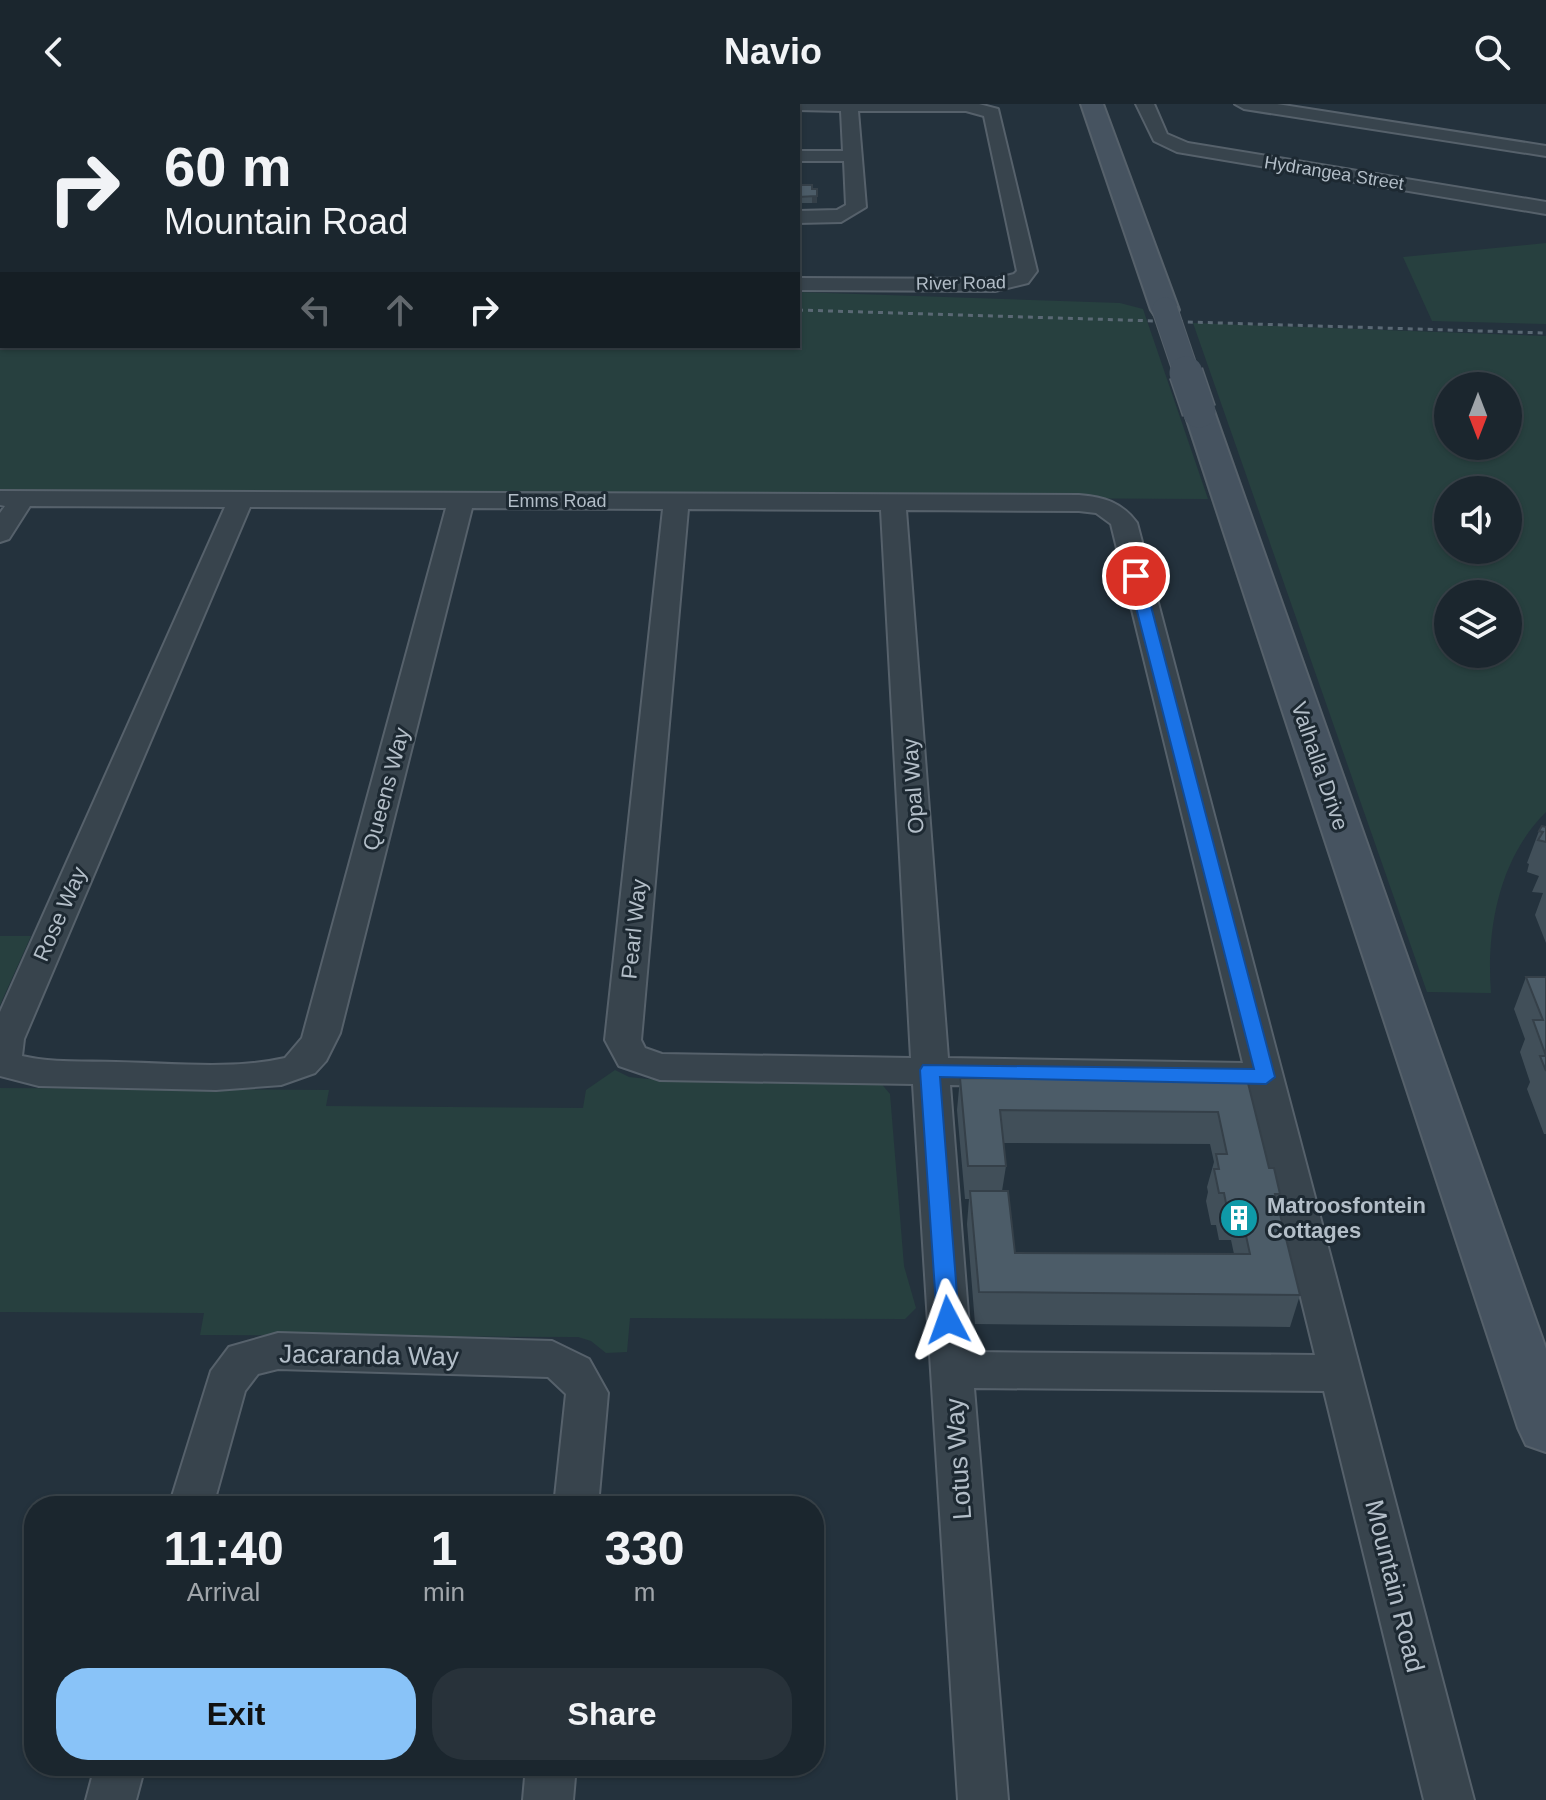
<!DOCTYPE html>
<style>
:root{--surface:#1b262e;--page:#28323a;--text:#f1f3f6;--muted:#a0a5aa;--line:#39434a;--accent:#89c3f8}
body{margin:0;font-family:Helvetica,sans-serif;background:var(--page);color:var(--text);height:100vh;display:flex;flex-direction:column;font-size:30px;white-space:nowrap}
*{box-sizing:border-box;margin:0}
p{font-size:26px;color:var(--muted)}
.icon{flex:none;width:44px;height:44px;fill:none;stroke:currentColor;stroke-width:2;stroke-linecap:round;stroke-linejoin:round}
.map{position:relative;flex:1;overflow:hidden}
.panel{position:absolute;left:24px;top:1392px;width:800px;height:280px;display:flex;flex-direction:column;background:var(--surface);border-radius:32px;box-shadow:0 2px 6px #0004,0 0 0 2px var(--line)}
.panel>*{flex:none}
.hud{position:absolute;left:0px;top:0px;width:800px;height:244px;box-shadow:0 2px 6px #0004,0 0 0 2px var(--line);background:#1b262e;color:var(--text);overflow:hidden}
.needle{width:52px;rotate:180deg}
.buttons{position:absolute;left:1434px;top:268px;display:grid;gap:16px}
.buttons a{display:grid;place-items:center;width:88px;height:88px;border-radius:50%;background:var(--surface);box-shadow:0 2px 6px #0004,0 0 0 2px var(--line);font-size:40px}
.pin{position:absolute;display:grid;place-items:center;width:68px;height:68px;color:#fff;margin:-34px;border:4px solid #fff;border-radius:50%;box-shadow:0 2px 8px #0007}
.me{position:absolute;width:88px;margin:-44px;rotate:356deg;stroke-linejoin:round;filter:drop-shadow(0 0 6px #0008)}
.turn{display:flex;align-items:center;gap:28px;height:168px;padding:0 32px;font-size:36px}
.turn .icon{width:104px;height:104px;stroke-width:2.5}
.turn b{display:block;font-size:56px;line-height:68px}
.lanes{display:flex;align-items:center;height:76px;padding:0 32px;background:#0003;justify-content:center;gap:40px;direction:ltr}
.lanes .off{opacity:.35}
.eta{display:flex;justify-content:space-evenly;align-items:center;height:136px;text-align:center}
.eta b{font-size:48px;font-weight:700;line-height:56px}
.cta{display:flex;gap:16px;margin-top:auto;padding:16px 32px}
.cta a{flex:1;height:92px;border-radius:32px;background:var(--accent);color:#111;font-size:32px;font-weight:700;line-height:92px;text-align:center}
.cta a+a{background:var(--page);color:var(--text)}
header{display:flex;justify-content:space-between;align-items:center;height:104px;padding:0 32px;background:var(--surface);font-size:36px;font-weight:700}
.map>svg:first-child{display:block}
.green{fill:#27403f;fill-rule:evenodd}
.lines{fill:none;stroke-linecap:round;stroke-linejoin:round}
.minor-casing{stroke:#56616b;stroke-width:4}
.secondary-casing{stroke:#56616b;stroke-width:4}
.minor{fill:#38444d;fill-rule:evenodd}
.secondary{fill:#465360;fill-rule:evenodd}
.rail{stroke:#5a6874;stroke-width:3;stroke-dasharray:5 5;stroke-linecap:butt}
.secondary-bridge-far1-casing{stroke:#56616b;stroke-width:27;stroke-linecap:butt}
.secondary-bridge-casing{stroke:#56616b;stroke-width:36;stroke-linecap:butt}
.secondary-bridge-far1{stroke:#465360;stroke-width:25}
.secondary-bridge{stroke:#465360;stroke-width:33}
.wall{fill:#414f59;fill-rule:evenodd}
.shaded-wall{fill:#354049}
.building{fill:#4c5c68;stroke:#354049;stroke-width:2}
.route{fill:#1a73e8;stroke:#114b97;stroke-width:2}
.labels{text-anchor:middle;dominant-baseline:central;stroke-width:6;stroke-linejoin:round;paint-order:stroke}
.far-street-label{font-size:18px;fill:#b3bec8;stroke:#1d2932}
.street-label{font-size:22px;fill:#b3bec8;stroke:#1d2932}
.poi-label{font-size:22px;font-weight:bold;fill:#b3bec8;stroke:#1d2932;text-anchor:start}
.near-street-label{font-size:26px;fill:#b3bec8;stroke:#1d2932}
</style>
<header><svg class="icon" aria-label="back" viewBox="0 0 24 24"><path d="M15 5l-7 7 7 7"/></svg>Navio<svg class="icon" aria-label="search" viewBox="0 0 24 24"><circle cx="10" cy="10" r="6"/><path d="M15 15l6 6"/></svg></header>
<div class="map">
<svg width="1546" height="1696" viewBox="0 0 1546 1696">
<rect width="100%" height="100%" fill="#24323d"/>
<g class="green">
<path d="M1546,139V220L1432,217L1403,153Z"/>
<path d="M798,188L1120,199L1143,205L1208,395L0,389V221L2,242H798Z"/>
<path d="M1193,219L1546,232V708C1499,754 1486,826 1491,889L1427,888ZM1508,282V342H1448V282ZM1448,386H1508V446H1448ZM1508,490V550H1448V490Z"/>
<path d="M0,832H31L0,901Z"/>
<path d="M615,966L629,973L648,975L879,977L890,990L904,1162L916,1204L905,1215L630,1214L627,1248L606,1249L591,1237L578,1233L200,1231L204,1209L0,1208V984L329,986L326,1002L583,1004L586,986Z"/>
</g>
<g class="lines">
<defs>
<g id="minor">
<path d="M41,0H59L39,2Z"/>
<path d="M417,0H435L416,2Z"/>
<path d="M562,0H979L998,5L1037,167L1028,179L995,187L798,186V174L995,175L1014,170L1017,167L984,12L966,7H858L866,103L841,118L798,119V107L837,106L846,101L844,57H798V47H843L841,7L798,6V2Z"/>
<path d="M1136,0H1154L1167,30L1188,39L1546,98V110L1177,48L1154,37Z"/>
<path d="M1235,0H1277L1546,42V52L1244,5Z"/>
<rect x="0" y="139" width="2" height="12"/>
<rect x="0" y="209" width="2" height="12"/>
<path d="M0,387L1079,391C1103,393 1122,398 1137,419L1474,1696H1424L1324,1287L974,1284L1008,1696H958L913,980L660,976L619,962L605,936L663,405L472,404L340,929L326,957L315,969L281,981L216,986L39,982L0,972V908L225,403L30,402L9,435L0,438V409L5,402L0,401ZM250,403L446,404L302,934L285,954C232,966 170,959 116,958C85,957 52,959 22,952L24,935ZM688,405L881,406L911,954L662,950L645,944L641,936ZM906,406L1079,407L1096,409L1111,420L1243,959L948,954ZM950,981L1250,986L1315,1251L971,1248Z"/>
<path d="M278,1229L552,1237L589,1255L608,1289L598,1402H554L566,1290L548,1273L278,1265L258,1270L245,1287L213,1402H169L211,1267L229,1243Z"/>
<path d="M95,1662H145L136,1696H86Z"/>
<path d="M526,1662H576L573,1696H523Z"/>
</g>
<g id="secondary">
<path d="M1081,0H1103L1179,206L1175,212L1165,214L1155,212L1151,206Z"/>
<path d="M1199,298L1210,301L1214,307L1546,1245V1348L1526,1341L1518,1324L1184,307L1188,301Z"/>
</g>
</defs>
<use href="#minor" class="minor-casing"/>
<use href="#secondary" class="secondary-casing"/>
<use href="#minor" class="minor"/>
<use href="#secondary" class="secondary"/>
<path class="rail" d="M798,206L1546,229"/>
<defs>
<path id="secondary-bridge-far1" d="M1165,206L1187,271"/>
<path id="secondary-bridge" d="M1186,269L1199,307"/>
</defs>
<use href="#secondary-bridge-far1" class="secondary-bridge-far1-casing"/>
<use href="#secondary-bridge" class="secondary-bridge-casing"/>
<use href="#secondary-bridge-far1" class="secondary-bridge-far1"/>
<use href="#secondary-bridge" class="secondary-bridge"/>
</g>
<g class="wall">
<path d="M798,81L812,85L817,99H798Z"/>
<path d="M1546,723V839L1535,811L1543,789L1532,788L1539,772L1527,768L1529,760L1527,759L1539,727Z"/>
<path d="M1526,873H1546V1030H1544L1527,985L1530,978L1520,948L1525,935L1514,905Z"/>
<path d="M960,974L1247,975L1269,1064L1280,1090L1278,1099L1300,1191L1290,1223L975,1220L967,1120L969,1095H965L957,1006ZM1003,1039L1210,1040L1214,1058L1207,1083L1208,1088L1206,1097L1211,1121H1216L1219,1136H1231L1234,1150L1015,1149L1002,1087L1006,1062Z"/>
</g>
<path class="shaded-wall" d="M817,92V99H812V93Z"/>
<g class="building">
<path d="M175,0H234L233,2H174Z"/>
<path d="M798,81H812V85H817V92L798,93Z"/>
<path d="M1542,722L1546,723V738L1538,736L1543,728L1539,727Z"/>
<path d="M1526,873H1546V967L1540,952H1546L1533,916H1543Z"/>
<path d="M960,974L1247,975L1269,1064H1274L1280,1090H1275L1300,1191L979,1188L970,1087H1008L1015,1149L1250,1150L1240,1104H1227L1224,1089H1219L1214,1065H1219L1216,1050H1227L1218,1008L1000,1006L1006,1062H968Z"/>
</g>
<path class="route" d="M1136,468L1143,472L1275,973L1266,980L940,973L959,1216L956,1222L948,1225L940,1222L937,1216L920,966L923,961L1254,965L1128,472Z"/>
<defs>
<symbol id="building-disc" viewBox="-11 -11 22 22"><circle r="9.5" fill="#0f9aa8" stroke="#1d2932"/><path d="M-4-6H4V6H1V3H-1V6H-4ZM-2.5-4.3h1.7v1.8h-1.7ZM.8-4.3h1.7v1.8H.8ZM-2.5-1h1.7V.8h-1.7ZM.8-1h1.7V.8H.8Z" fill="#fff"/></symbol>
</defs>
<g fill-rule="evenodd">
<use href="#building-disc" x="1217" y="1092" width="44" height="44"/>
</g>
<g class="labels">
<g class="far-street-label">
<text transform="translate(1334 69) rotate(9)">Hydrangea Street</text>
<text transform="translate(961 179) rotate(-1)">River Road</text>
<text x="557" y="397">Emms Road</text>
</g>
<g class="street-label">
<text transform="translate(1320 662) rotate(71)">Valhalla Drive</text>
<text transform="translate(913 682) rotate(-94)">Opal Way</text>
<text transform="translate(386 685) rotate(-75)">Queens Way</text>
<text transform="translate(60 810) rotate(-66)">Rose Way</text>
<text transform="translate(634 825) rotate(-84)">Pearl Way</text>
</g>
<g class="poi-label">
<text x="1267" y="1101">Matroosfontein<tspan x="1267" dy="25">Cottages</tspan></text>
</g>
<g class="near-street-label">
<text transform="translate(369 1251) rotate(1)">Jacaranda Way</text>
<text transform="translate(958 1355) rotate(-94)">Lotus Way</text>
<text transform="translate(1395 1482) rotate(76)">Mountain Road</text>
</g>
</g>
</svg>
<div class="buttons">
<a><svg class="needle" viewBox="-14 -14 28 28"><path d="M0-13l5 13h-10z" fill="#e53935"/><path d="M0 13l5-13h-10z" fill="#a0a5aa"/></svg></a>
<a><svg class="icon" aria-label="sound" viewBox="0 0 24 24"><path d="M4 9h4l5-4v14l-5-4H4zM17 9q2 3 0 6"/></svg></a>
<a><svg class="icon" aria-label="layers" viewBox="0 0 24 24"><path d="M12 4l9 5-9 5-9-5zM3 14l9 5 9-5"/></svg></a>
</div>
<div class="pin" style="left:1136px;top:472px;background:#d93025"><svg class="icon" aria-label="arrive" viewBox="0 0 24 24"><path d="M6 21V4h12l-3 4 3 4H6"/></svg></div>
<svg class="me" style="left:948px;top:1216px" viewBox="-20 -20 40 40"><path d="M0-17L14 15 0 8-14 15z" fill="#1a73e8" stroke="#fff" stroke-width="4"/></svg>
<div class="hud">
<div class="turn"><svg class="icon" aria-label="right" viewBox="0 0 24 24"><path d="M7 20v-9h11M14 6l5 5-5 5"/></svg><div><b>60 m</b>Mountain Road</div></div>
<div class="lanes"><svg class="icon off" aria-label="left" viewBox="0 0 24 24"><path d="M17 20v-9H6M10 6l-5 5 5 5"/></svg><svg class="icon off" aria-label="ahead" viewBox="0 0 24 24"><path d="M12 20V5M6 11l6-6 6 6"/></svg><svg class="icon" aria-label="right" viewBox="0 0 24 24"><path d="M7 20v-9h11M14 6l5 5-5 5"/></svg></div>
</div>
<section class="panel">
<div class="eta">
<div><b>11:40</b><p>Arrival</p></div>
<div><b>1</b><p>min</p></div>
<div><b>330</b><p>m</p></div>
</div>
<div class="cta"><a>Exit</a><a>Share</a></div>
</section>
</div>
